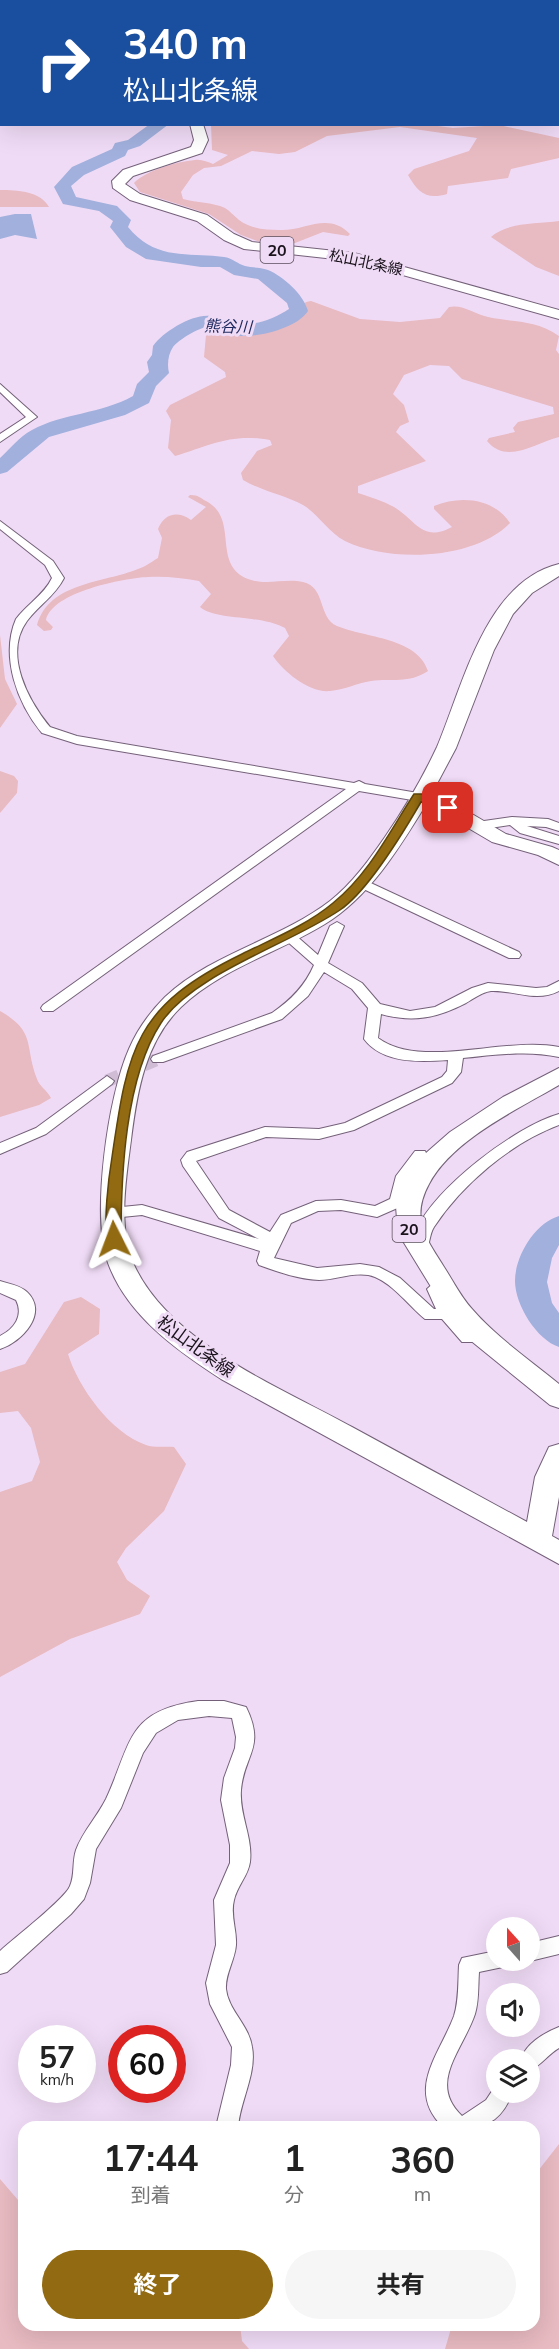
<!DOCTYPE html>
<html lang="ja">
<meta charset="utf-8">
<style>
:root{--surface:#fff;--page:#f6f6f6;--text:#222;--muted:#767676;--accent:#916a11}
body{margin:0;font-family:Mulish,"Noto Sans JP",sans-serif;background:var(--page);color:var(--text);height:100vh;display:flex;flex-direction:column;font-size:22px;white-space:nowrap}
*{box-sizing:border-box;margin:0}
p{font-size:20px;color:var(--muted)}
.icon{flex:none;width:33px;height:33px;fill:none;stroke:currentColor;stroke-width:2;stroke-linecap:round;stroke-linejoin:round}
.map{position:relative;flex:1;overflow:hidden}
.side{position:absolute;left:18px;top:2121px;width:522px;height:210px;display:flex;flex-direction:column;background:var(--surface);border-radius:18px;box-shadow:0 6px 24px #0002}
.side>*{flex:none}
.banner{position:absolute;left:0px;top:0px;width:560px;height:126px;box-shadow:0 6px 24px #0002;background:#1a4fa0;color:#fff;overflow:hidden}
.needle{width:39px;rotate:339deg}
.fabs{position:absolute;left:486px;top:1917px;display:grid;gap:12px}
.fabs a{display:grid;place-items:center;width:54px;height:54px;border-radius:50%;background:var(--surface);box-shadow:0 6px 24px #0002;font-size:30px}
.speed{position:absolute;left:18px;top:2025px;display:flex;gap:12px;font-size:30px;font-weight:700;text-align:center}
.speed>*{display:grid;place-content:center;width:78px;height:78px;border-radius:50%;background:var(--surface);box-shadow:0 6px 24px #0002;line-height:1}
.speed small{font-size:15px;font-weight:400}
.speed .limit{border:9px solid #d22;background:#fff;color:#111}
.pin{position:absolute;display:grid;place-items:center;width:51px;height:51px;color:#fff;margin:-26px;border-radius:12px;box-shadow:0 3px 9px #0006}
.me{position:absolute;width:66px;margin:-33px;rotate:357deg;stroke-linejoin:round;filter:drop-shadow(0 0 4px #0008)}
.turn{display:flex;align-items:center;gap:21px;height:126px;padding:0 24px;font-size:27px}
.turn .icon{width:78px;height:78px;stroke-width:2.5}
.turn b{display:block;font-size:42px;line-height:51px}
.eta{display:flex;justify-content:space-evenly;align-items:center;height:102px;text-align:center}
.eta b{font-size:36px;font-weight:700;line-height:42px}
.primary-button{display:flex;gap:12px;margin-top:auto;padding:12px 24px}
.primary-button a{flex:1;height:69px;border-radius:36px;background:var(--accent);color:#fff;font-size:24px;font-weight:700;line-height:69px;text-align:center}
.primary-button a+a{background:var(--page);color:var(--text)}
.map>svg:first-child{display:block}
.green{fill:#e8bac1}
.water{fill:#a1b0dd}
.lines{fill:none;stroke-linecap:round;stroke-linejoin:round}
.river{fill:#a1b0dd;fill-rule:evenodd}
.minor-tunnel{stroke:#d0bdd5;stroke-width:13;stroke-dasharray:13 7;stroke-linecap:butt}
.minor-casing{stroke:#746179;stroke-width:2}
.primary-casing{stroke:#746179;stroke-width:2}
.minor{fill:#fff;fill-rule:evenodd}
.primary{fill:#fff;fill-rule:evenodd}
.route{fill:#916a11;stroke:#5e450b;stroke-width:1.5}
.labels{text-anchor:middle;dominant-baseline:central;stroke-width:6;stroke-linejoin:round;paint-order:stroke}
.far-street-label{font-size:15px;fill:#1a131c;stroke:#f0dbf6}
.shield{fill:#f0dbf6;stroke:#5a4f5d;stroke-width:1.5}
.shield-label{font-size:16px;font-weight:bold;fill:#1a131c}
.far-water-label{font-size:16px;font-style:italic;fill:#1b285d;stroke:#f0dbf6}
.street-label{font-size:18px;fill:#1a131c;stroke:#f0dbf6}
</style>
<div class="map">
<svg width="559" height="2349" viewBox="0 0 559 2349">
<rect width="100%" height="100%" fill="#f0dbf6"/>
<g class="green">
<path d="M423,124L453,128L499,125L559,138V158L511,169L508,178L448,186L447,194C427,200 418,193 408,175L414,169L469,151L477,138L400,127L327,136L295,152L279,154L252,151L221,166L204,168L193,175L181,192L183,199C197,203 212,202 225,208C230,211 234,216 239,220C251,229 265,230 280,230C305,231 328,211 350,234L348,236L323,232L295,243L260,242L241,235L209,214L140,192L134,183C147,170 176,162 195,160C201,159 208,162 213,164L228,155L212,150L211,125Z"/>
<path d="M0,190C17,190 40,191 49,207H0Z"/>
<path d="M559,221V276L536,267L491,237C507,222 538,224 559,221Z"/>
<path d="M311,301L360,319L400,322L440,318L449,307C463,304 474,314 488,317C516,323 534,319 559,336L556,350L559,354V437C535,443 507,465 487,441L489,438L515,432L513,428L518,422L554,414L553,407L462,379L449,366L430,365L404,375L393,394L404,405L409,422L400,426L396,432L426,461L358,486V493C370,497 383,501 394,507C416,520 422,543 452,527L434,509V506C460,495 494,498 510,523C474,560 390,563 345,541C328,532 318,514 303,505C284,495 262,491 243,480L241,473L257,451L272,445L270,440C231,433 211,445 175,456L168,448L171,420L166,411L170,405L226,377L225,372L204,357L206,335C220,323 258,327 276,323C292,319 296,303 311,301Z"/>
<path d="M190,495C199,495 200,498 206,501C240,519 211,564 248,579C266,586 285,578 303,582C326,587 318,618 337,626C365,638 417,637 428,671C408,684 392,678 371,681C357,683 344,690 330,691C309,693 284,672 273,656L289,636L285,628C258,614 217,621 200,607L211,594L199,581C182,578 166,576 148,577C124,578 52,592 46,620L53,627L51,630L44,631L37,625C49,582 104,583 138,569C145,567 151,562 158,558L162,538L158,529C164,514 177,510 191,520L206,507L188,497Z"/>
<path d="M0,635L5,679L17,704L0,728Z"/>
<path d="M0,771L14,776L18,781L17,793L0,813Z"/>
<path d="M0,1011C37,1032 24,1046 37,1079C39,1086 47,1090 51,1098L39,1105L0,1117Z"/>
<path d="M81,1297L100,1309L99,1334L68,1354C78,1387 111,1433 146,1445C154,1448 166,1446 174,1447L186,1464L164,1511L126,1548L117,1562L127,1580L150,1596L140,1614L70,1639L0,1677V1492L32,1481L40,1462L31,1428L18,1411L0,1413V1372L25,1364L64,1302Z"/>
<path d="M559,2144V2349H445L452,2325H534V2176Z"/>
<path d="M0,2179L24,2207V2325H240L242,2341L249,2349H0Z"/>
</g>
<path class="water" d="M15,214H31L37,239L15,235L0,239V217Z"/>
<g class="lines">
<g class="river">
<path d="M150,124H169L140,146L128,150L125,156L84,175L71,186L76,197L117,206L131,220L128,227C156,261 186,252 224,257C232,258 238,264 245,266C252,268 260,267 268,270C283,276 304,295 308,311C297,328 260,337 240,336C229,335 220,328 209,327C201,326 178,340 173,347C168,354 167,365 169,373L156,386L149,403L125,415L49,437L7,472L0,474V458C10,449 19,437 32,430C63,413 101,414 133,396L137,384L149,372L147,362L152,355L153,346C163,332 192,314 210,316C220,317 230,324 241,324C258,325 275,318 289,309L287,303L258,279L234,275L220,267H201L146,259L126,247L110,227L113,221L99,211L63,204L54,187L72,167L112,149L115,143L128,140Z"/>
<path d="M559,1216V1245L552,1258L547,1282L552,1303L559,1313V1347C537,1340 515,1305 515,1281C515,1256 535,1223 559,1216Z"/>
</g>
<path class="minor-tunnel" d="M107,1081L158,1059"/>
<defs>
<g id="minor">
<rect x="558" y="38" width="1" height="4"/>
<path d="M0,384L37,417L0,442V434L26,417L0,392Z"/>
<path d="M0,521L53,561L64,578C55,596 39,605 27,621C3,654 28,700 50,727L77,736L354,783L359,781L365,784L418,793L424,797L418,801L359,791L53,1011H43L41,1008L43,1005L346,789L77,744L42,733C17,703 0,656 16,619C27,604 44,595 52,578L45,565L0,529Z"/>
<path d="M512,817L548,819L559,823V831L546,827L527,826L559,836V844L520,833L510,825L477,830L471,826L477,822Z"/>
<path d="M360,878L519,952L521,955L519,958H509L355,885L353,882L355,879Z"/>
<path d="M337,922L344,926L328,963L362,983L380,1004L410,1011L435,1007L472,988L488,983L536,988L547,987L559,981V991C536,1003 515,990 491,991C482,992 473,999 466,1003C437,1018 413,1023 381,1014L378,1038C421,1070 505,1036 559,1047V1057C527,1050 495,1055 463,1058L461,1072L452,1083L354,1130L319,1139L266,1137L196,1161L229,1210L270,1232L281,1215L316,1201L341,1200L375,1206L390,1199L396,1176L415,1151H425L427,1155L411,1177L402,1206L377,1217L341,1210L318,1211L291,1223L274,1258L317,1268L360,1264L379,1267L400,1278L434,1309H436L427,1289L436,1281H448L450,1285L444,1291L453,1310L474,1334L476,1338L474,1342H462L442,1319H425C409,1306 394,1285 375,1277C358,1270 336,1280 319,1280C298,1279 278,1272 259,1265L257,1261L260,1251L142,1215L112,1218L104,1213L112,1208L142,1205L259,1239L219,1218L183,1166L181,1160L187,1152L265,1127L319,1129L345,1123L442,1077L447,1071L448,1060C420,1062 383,1064 364,1039L368,1008L352,989L324,972L308,996L282,1019L163,1062H153L151,1059L153,1056L272,1013C291,1000 305,986 314,965L281,936L283,933H293L318,955L330,926Z"/>
<path d="M107,1076L114,1081L112,1084L46,1134L0,1154V1143L36,1128Z"/>
<path d="M559,1114V1125C511,1143 462,1184 434,1227C429,1235 430,1245 425,1253H415L412,1249C414,1243 414,1236 416,1231C433,1189 516,1126 559,1114Z"/>
<path d="M0,1281C9,1284 20,1285 27,1292C49,1313 22,1342 0,1349V1336C14,1329 24,1316 16,1300L0,1293Z"/>
<path d="M198,1701H224L246,1707C266,1748 244,1754 241,1790C239,1815 253,1837 250,1862C248,1876 237,1886 234,1900C230,1915 237,1930 236,1945C235,1960 225,1974 226,1989C228,2010 249,2025 252,2047C257,2073 240,2101 238,2127H216L231,2065L232,2047L210,2004L206,1983L216,1945L214,1900L230,1863V1845L221,1800L224,1778L235,1748L236,1737L232,1718L209,1716L178,1720L156,1733L143,1753L121,1808L96,1849L90,1883L84,1899L71,1914L7,1972L0,1974V1951C14,1938 65,1899 70,1886C75,1875 72,1862 76,1850C83,1831 97,1817 106,1799C132,1743 126,1711 198,1701Z"/>
<path d="M559,1936V1954L530,1961L528,1960L530,1943Z"/>
<path d="M496,1951V1960H506L503,1967L479,1972C478,1986 479,2001 475,2014C463,2050 427,2083 462,2116L486,2100L496,2085V2092H513C497,2131 479,2127 443,2127C405,2090 440,2054 454,2016C459,2000 458,1982 459,1965L462,1958Z"/>
<path d="M559,2027V2048C548,2054 541,2066 530,2070V2060H520C527,2043 542,2034 559,2027Z"/>
</g>
<g id="primary">
<rect x="171" y="0" width="12" height="2"/>
<path d="M190,124H203L208,140L202,153L133,176L125,184L140,194L207,215L234,234L252,242L354,253L559,310V319L353,261L244,249L224,240L197,221L130,200L113,188L112,181L123,170L191,147L194,140Z"/>
<path d="M559,564V576L532,593L513,614L494,650L456,748L431,795L455,804L506,834L552,847L559,850V865L538,855L492,842L441,812L425,806C398,850 369,897 325,924C278,953 222,968 181,1007C145,1042 137,1092 131,1140C126,1179 117,1230 135,1267C172,1344 281,1388 352,1427C410,1459 469,1490 527,1522L535,1477L549,1447L559,1444V1497L552,1536L559,1540V1564L221,1379C176,1350 127,1315 108,1263C91,1215 108,1096 129,1049C137,1030 150,1012 165,997C212,953 279,940 330,901C352,884 369,860 385,837C405,808 422,779 437,747C463,686 485,582 559,564Z"/>
<path d="M559,1068V1085C518,1109 452,1140 429,1184C410,1219 426,1238 444,1267C453,1281 461,1297 472,1309C497,1338 530,1360 559,1384V1408L550,1405L470,1340L452,1321L398,1233L396,1206L409,1175L426,1153L450,1132L503,1097Z"/>
</g>
</defs>
<use href="#minor" class="minor-casing"/>
<use href="#primary" class="primary-casing"/>
<use href="#minor" class="minor"/>
<use href="#primary" class="primary"/>
</g>
<path class="route" d="M414,794H422L454,808L448,811L421,802C403,833 369,890 340,910C290,944 193,974 161,1023C125,1078 121,1175 121,1239L119,1243H109C102,1228 109,1175 112,1157C128,1047 135,1006 242,954C272,939 307,925 333,903C369,874 390,831 414,794Z"/>
<g class="labels">
<g class="far-street-label">
<text transform="translate(366 262) rotate(12)">松山北条線</text>
</g>
<g class="shield">
<rect x="260.5" y="237" width="33" height="26" rx="4.5"/>
<rect x="392.5" y="1216" width="33" height="26" rx="4.5"/>
</g>
<g class="shield-label">
<text x="277" y="250">20</text>
<text x="409" y="1229">20</text>
</g>
<g class="far-water-label">
<text transform="translate(228 326) rotate(2)">熊谷川</text>
</g>
<g class="street-label">
<text transform="translate(196 1346) rotate(36)">松山北条線</text>
</g>
</g>
</svg>
<div class="fabs">
<a><svg class="needle" viewBox="-14 -14 28 28"><path d="M0-13l5 13h-10z" fill="#e53935"/><path d="M0 13l5-13h-10z" fill="#767676"/></svg></a>
<a><svg class="icon" aria-label="sound" viewBox="0 0 24 24"><path d="M4 9h4l5-4v14l-5-4H4zM17 9q2 3 0 6"/></svg></a>
<a><svg class="icon" aria-label="layers" viewBox="0 0 24 24"><path d="M12 4l9 5-9 5-9-5zM3 14l9 5 9-5"/></svg></a>
</div>
<div class="speed"><div>57<small>km/h</small></div><div class="limit">60</div></div>
<div class="pin" style="left:448px;top:808px;background:#d93025"><svg class="icon" aria-label="arrive" viewBox="0 0 24 24"><path d="M6 21V4h12l-3 4 3 4H6"/></svg></div>
<svg class="me" style="left:114px;top:1239px" viewBox="-20 -20 40 40"><path d="M0-17L14 15 0 8-14 15z" fill="#916a11" stroke="#fff" stroke-width="4"/></svg>
<div class="banner">
<div class="turn"><svg class="icon" aria-label="right" viewBox="0 0 24 24"><path d="M7 20v-9h11M14 6l5 5-5 5"/></svg><div><b>340 m</b>松山北条線</div></div>
</div>
<section class="side">
<div class="eta">
<div><b>17:44</b><p>到着</p></div>
<div><b>1</b><p>分</p></div>
<div><b>360</b><p>m</p></div>
</div>
<div class="primary-button"><a>終了</a><a>共有</a></div>
</section>
</div>
